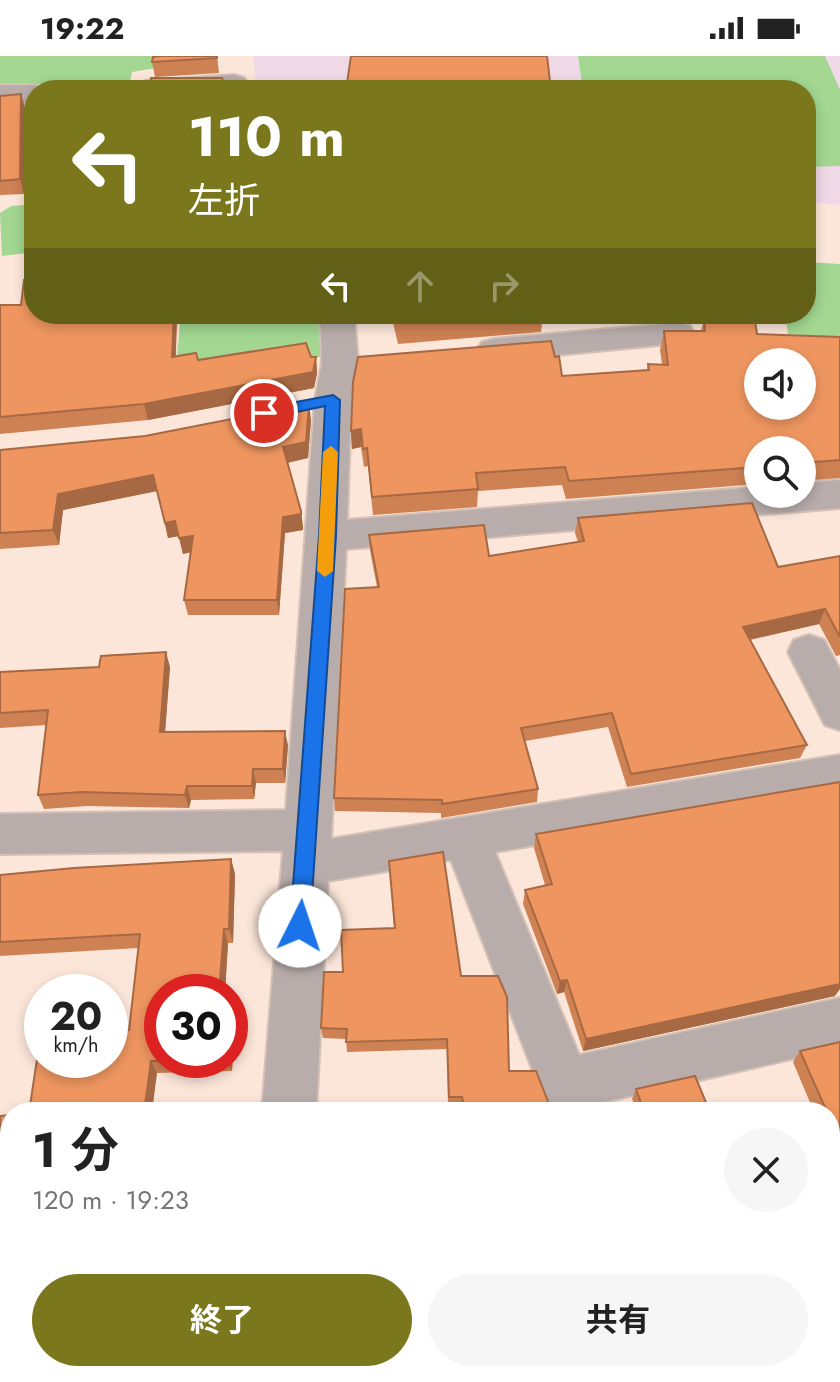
<!DOCTYPE html>
<html lang="ja">
<meta charset="utf-8">
<style>
:root{--surface:#fff;--page:#f6f6f6;--text:#222;--muted:#767676;--accent:#7b771c}
body{margin:0;font-family:Jost,"Noto Sans JP",sans-serif;background:var(--page);color:var(--text);height:100vh;display:flex;flex-direction:column;font-size:30px;white-space:nowrap}
*{box-sizing:border-box;margin:0}
p{font-size:26px;color:var(--muted)}
.icon{flex:none;width:44px;height:44px;fill:none;stroke:currentColor;stroke-width:2;stroke-linecap:round;stroke-linejoin:round}
.map{position:relative;flex:1;overflow:hidden}
.side{position:absolute;left:0px;top:1046px;width:840px;height:280px;display:flex;flex-direction:column;background:var(--surface);border-radius:32px 32px 0 0;box-shadow:0 4px 12px #0003}
.side>*{flex:none}
.top-card{position:absolute;left:24px;top:24px;width:792px;height:244px;border-radius:32px;box-shadow:0 4px 12px #0003;background:#7b771c;color:#fff;overflow:hidden}
.tools{position:absolute;left:744px;top:292px;display:grid;gap:16px}
.tools a{display:grid;place-items:center;width:72px;height:72px;border-radius:50%;background:var(--surface);box-shadow:0 4px 12px #0003;font-size:40px}
.speed{position:absolute;left:24px;top:918px;display:flex;gap:16px;font-size:40px;font-weight:700;text-align:center}
.speed>*{display:grid;place-content:center;width:104px;height:104px;border-radius:50%;background:var(--surface);box-shadow:0 4px 12px #0003;line-height:1}
.speed small{font-size:20px;font-weight:400}
.speed .limit{border:12px solid #d22;background:#fff;color:#111}
.pin{position:absolute;display:grid;place-items:center;width:68px;height:68px;color:#fff;margin:-34px;border:4px solid #fff;border-radius:50%;box-shadow:0 2px 8px #0007}
.me{position:absolute;width:88px;margin:-44px;rotate:4deg;stroke-linejoin:round;filter:drop-shadow(0 0 6px #0008)}
.turn{display:flex;align-items:center;gap:28px;height:168px;padding:0 32px;font-size:36px}
.turn .icon{width:104px;height:104px;stroke-width:2.5}
.turn b{display:block;font-size:56px;line-height:68px}
.lanes{display:flex;align-items:center;height:76px;padding:0 32px;background:#0003;justify-content:center;gap:40px;direction:ltr}
.lanes .off{opacity:.35}
.round{display:grid;place-items:center;flex:none;width:84px;height:84px;border-radius:42px;background:var(--page)}
.headline{display:flex;align-items:center;justify-content:space-between;height:136px;padding:0 32px}
h1{font-size:48px;font-weight:700;line-height:60px}
.cta{display:flex;gap:16px;margin-top:auto;padding:16px 32px}
.cta a{flex:1;height:92px;border-radius:48px;background:var(--accent);color:#fff;font-size:32px;font-weight:700;line-height:92px;text-align:center}
.cta a+a{background:var(--page);color:var(--text)}
.status{display:flex;justify-content:space-between;align-items:center;height:56px;padding:0 40px;background:var(--surface);direction:ltr}
.status svg{height:22px;fill:currentColor}
.map>svg:first-child{display:block}
.education{fill:#efd9e7}
.green{fill:#a2d691}
.lines{fill:none;stroke-linecap:round;stroke-linejoin:round}
.minor-casing{stroke:#d4c1b5;stroke-width:4}
.minor{fill:#b8adaa;fill-rule:evenodd}
.wall{fill:#ce8153}
.shaded-wall{fill:#a76943}
.building{fill:#ef9660;stroke:#a76943;stroke-width:2;fill-rule:evenodd}
.route{fill:#1a73e8;stroke:#114b97;stroke-width:2}
.slow{fill:#f59e0b}
</style>
<div class="status"><b>19:22</b><svg viewBox="0 0 49 12"><path d="M0 12V9h3v3zM5 12V6h3v6zM10 12V3h3v9zM15 12V0h3v12zM26 1h20v11H26zM47 4h2v5h-2z"/></svg></div>
<div class="map">
<svg width="840" height="1326" viewBox="0 0 840 1326">
<rect width="100%" height="100%" fill="#fce6d9"/>
<path class="education" d="M253,0H840V149L806,146V34H257Z"/>
<g class="green">
<path d="M0,0H157L156,12L132,16L130,26L0,29Z"/>
<path d="M578,0H825L840,34V110L806,111V34H583Z"/>
<path d="M34,148V196L2,200L0,157L11,150Z"/>
<path d="M806,206L840,208V281L788,278L785,258H806Z"/>
<path d="M181,258H323L320,301L176,310Z"/>
</g>
<g class="lines">
<defs>
<g id="minor">
<path d="M234,19L244,22L248,28L244,34H133L137,28L147,25Z"/>
<path d="M0,29H34L46,34H34V47H0Z"/>
<path d="M320,258H354L358,307L351,344L347,464L758,431V438H802V427L840,424V452L346,493L331,783L840,699V737L495,796L579,999L840,942V992L599,1047L603,1056H549L451,804L328,825L316,1056H262L283,795L0,798V758L286,754L315,344L322,307Z"/>
<path d="M678,267L690,270L695,278L690,286L494,305L482,302L477,294L482,286L494,283Z"/>
<path d="M809,579L824,584L840,614V674L825,669L788,596L794,584Z"/>
<path d="M840,1087V1143L830,1146V1090Z"/>
<path d="M830,1155L840,1159V1226L830,1221Z"/>
<path d="M243,1316H303L302,1326H242Z"/>
</g>
</defs>
<use href="#minor" class="minor-casing"/>
<use href="#minor" class="minor"/>
</g>
<g class="wall">
<path d="M217,0L219,17L155,21L152,6Z"/>
<path d="M21,38L25,52L24,138L0,139V40Z"/>
<path d="M0,249L177,258L176,300L198,304L316,301L317,317L314,332L148,364L0,378Z"/>
<path d="M391,258H543L541,276L398,288Z"/>
<path d="M704,264L757,278L840,281V422L802,425V394H758V428L566,443L562,429L478,435L477,451L373,459L368,410L364,411L361,391L352,393L351,375L555,301L562,320L647,314L648,308H662L660,294L664,275H701Z"/>
<path d="M311,364L308,402L288,407L301,455L303,470V474L285,477L279,559H188L184,544L191,496L183,498L179,480L168,482L157,435L63,454L59,489L0,493V394Z"/>
<path d="M578,462L778,511L840,500V599L836,600L819,568L750,584L807,689L800,702L627,731L608,671L525,685L538,733L537,746L441,762V757L335,755L334,742L377,531L370,494L369,479L489,500L578,486L575,477Z"/>
<path d="M170,611L165,675L288,689L285,727H256L254,743L191,744L189,752L87,750L44,753L38,739L46,669L0,672V616Z"/>
<path d="M536,778L835,940L583,995L564,936L557,938L523,848L525,834L545,829L534,792Z"/>
<path d="M231,803L235,818L233,887H228L225,936H162V1004H230L234,976L232,1015L157,1017L129,974L138,892L0,900V819Z"/>
<path d="M389,805L461,920L509,1015L560,1056H462L461,1050H448L447,993L347,996L346,983L323,982L321,972L343,916L394,872Z"/>
<path d="M840,986V1085L830,1087V1056H814L793,1006L800,995Z"/>
<path d="M636,1033L710,1056L635,1049L632,1043Z"/>
<path d="M10,1059V1181L0,1182V1060Z"/>
</g>
<g class="shaded-wall">
<path d="M21,38L25,52L24,138L20,123Z"/>
<path d="M174,258H177L175,317L172,301Z"/>
<path d="M316,301L317,317L314,332L148,364L144,348Z"/>
<path d="M309,348L311,364L308,402L285,407L283,391Z"/>
<path d="M361,373V391L352,393L351,375Z"/>
<path d="M153,419L157,435L63,454L59,489L53,474L58,438Z"/>
<path d="M301,455L303,474L285,477L279,559L277,544L283,461Z"/>
<path d="M175,465L179,480L168,482L165,467Z"/>
<path d="M193,480L196,495L183,498L179,482Z"/>
<path d="M825,553L819,568L738,586L743,571Z"/>
<path d="M166,596L170,611L164,690L160,676Z"/>
<path d="M285,675L288,689L285,727L283,713Z"/>
<path d="M253,713L256,727L254,743L252,730Z"/>
<path d="M187,730L191,744L189,752L185,739Z"/>
<path d="M231,803L235,818L233,887L229,873Z"/>
<path d="M224,873L228,887L225,936H219Z"/>
<path d="M567,924L564,936L557,938L560,925Z"/>
<path d="M840,928V933L835,940L583,995L586,983Z"/>
<path d="M230,965L234,976L232,1015L228,1004H230Z"/>
<path d="M151,1005L157,1017L152,1056H144Z"/>
<path d="M837,1078H840V1085L830,1087Z"/>
</g>
<g class="building">
<path d="M160,0H217V2L152,6L153,1Z"/>
<path d="M351,0H547L551,34H346Z"/>
<path d="M151,22H222L226,34H107L150,29Z"/>
<path d="M21,38L20,123L0,125V40Z"/>
<path d="M24,224H34V258H174L172,301L196,297L198,304L306,287L311,301H316L313,316L144,348L0,361V249H21Z"/>
<path d="M395,258H487L397,265Z"/>
<path d="M704,264L755,265L757,278L840,281V404L802,407V394H758V411L569,425L565,411L476,417L478,433L372,441L367,392L363,393L361,373L351,375L353,326L358,301L551,285L555,301L559,300L562,320L649,314L648,308L668,309L664,275H705ZM758,306H802V350H758Z"/>
<path d="M309,348L306,386L283,391L301,455V458L283,461L277,544H184L193,480L179,482L175,465L165,467L153,419L58,438L53,474L0,477V394L145,380Z"/>
<path d="M752,447L778,511L840,500V581L825,553L743,571L807,689L631,718L612,657L521,672L538,733L442,748V744L334,742L345,533L379,531L369,479L484,469L489,500L584,485L578,462Z"/>
<path d="M166,596L160,676L285,675L283,713H253L252,730H187L185,739L82,736L38,739L48,654L0,657V616L99,611L101,600Z"/>
<path d="M840,726V928L586,983L567,924L560,925L525,834L552,828L536,778Z"/>
<path d="M443,796L461,920H498L507,941L509,1015H536L549,1048L558,1050L560,1056H465L462,1041H449L447,983L346,986L347,973L321,972L324,916H343L341,874L395,872L389,805Z"/>
<path d="M231,803L229,873H224L219,936H162V1004H192L151,1005L144,1056H29L41,977H42V1004H110V975L129,974L140,878L0,886V819L74,812Z"/>
<path d="M840,986V1078H837L830,1063V1056H827L800,995Z"/>
<path d="M695,1020L710,1056H613L641,1047L636,1033Z"/>
<path d="M10,1059V1172L0,1173V1060Z"/>
<path d="M830,1204L840,1220V1326H480L479,1316H830Z"/>
<rect x="325" y="1316" width="52" height="10"/>
</g>
<path class="route" d="M333,339L340,344L336,480L310,870L307,876L300,879L293,876L290,870L319,480L325,350L264,363L256,357L264,352Z"/>
<path class="slow" d="M331,390L338,396L333,515L325,521L317,515L323,396Z"/>
</svg>
<div class="tools">
<a><svg class="icon" aria-label="sound" viewBox="0 0 24 24"><path d="M4 9h4l5-4v14l-5-4H4zM17 9q2 3 0 6"/></svg></a>
<a><svg class="icon" aria-label="search" viewBox="0 0 24 24"><circle cx="10" cy="10" r="6"/><path d="M15 15l6 6"/></svg></a>
</div>
<div class="speed"><div>20<small>km/h</small></div><div class="limit">30</div></div>
<div class="pin" style="left:264px;top:357px;background:#d93025"><svg class="icon" aria-label="arrive" viewBox="0 0 24 24"><path d="M6 21V4h12l-3 4 3 4H6"/></svg></div>
<svg class="me" style="left:300px;top:870px" viewBox="-20 -20 40 40"><circle r="19" fill="#fff"/><path d="M0-13L10 11 0 6-10 11z" fill="#1a73e8"/></svg>
<div class="top-card">
<div class="turn"><svg class="icon" aria-label="left" viewBox="0 0 24 24"><path d="M17 20v-9H6M10 6l-5 5 5 5"/></svg><div><b>110 m</b>左折</div></div>
<div class="lanes"><svg class="icon" aria-label="left" viewBox="0 0 24 24"><path d="M17 20v-9H6M10 6l-5 5 5 5"/></svg><svg class="icon off" aria-label="ahead" viewBox="0 0 24 24"><path d="M12 20V5M6 11l6-6 6 6"/></svg><svg class="icon off" aria-label="right" viewBox="0 0 24 24"><path d="M7 20v-9h11M14 6l5 5-5 5"/></svg></div>
</div>
<section class="side">
<div class="headline"><div><h1>1 分</h1><p>120 m · 19:23</p></div><a class="round"><svg class="icon" aria-label="close" viewBox="0 0 24 24"><path d="M6 6l12 12M18 6L6 18"/></svg></a></div>
<div class="cta"><a>終了</a><a>共有</a></div>
</section>
</div>
